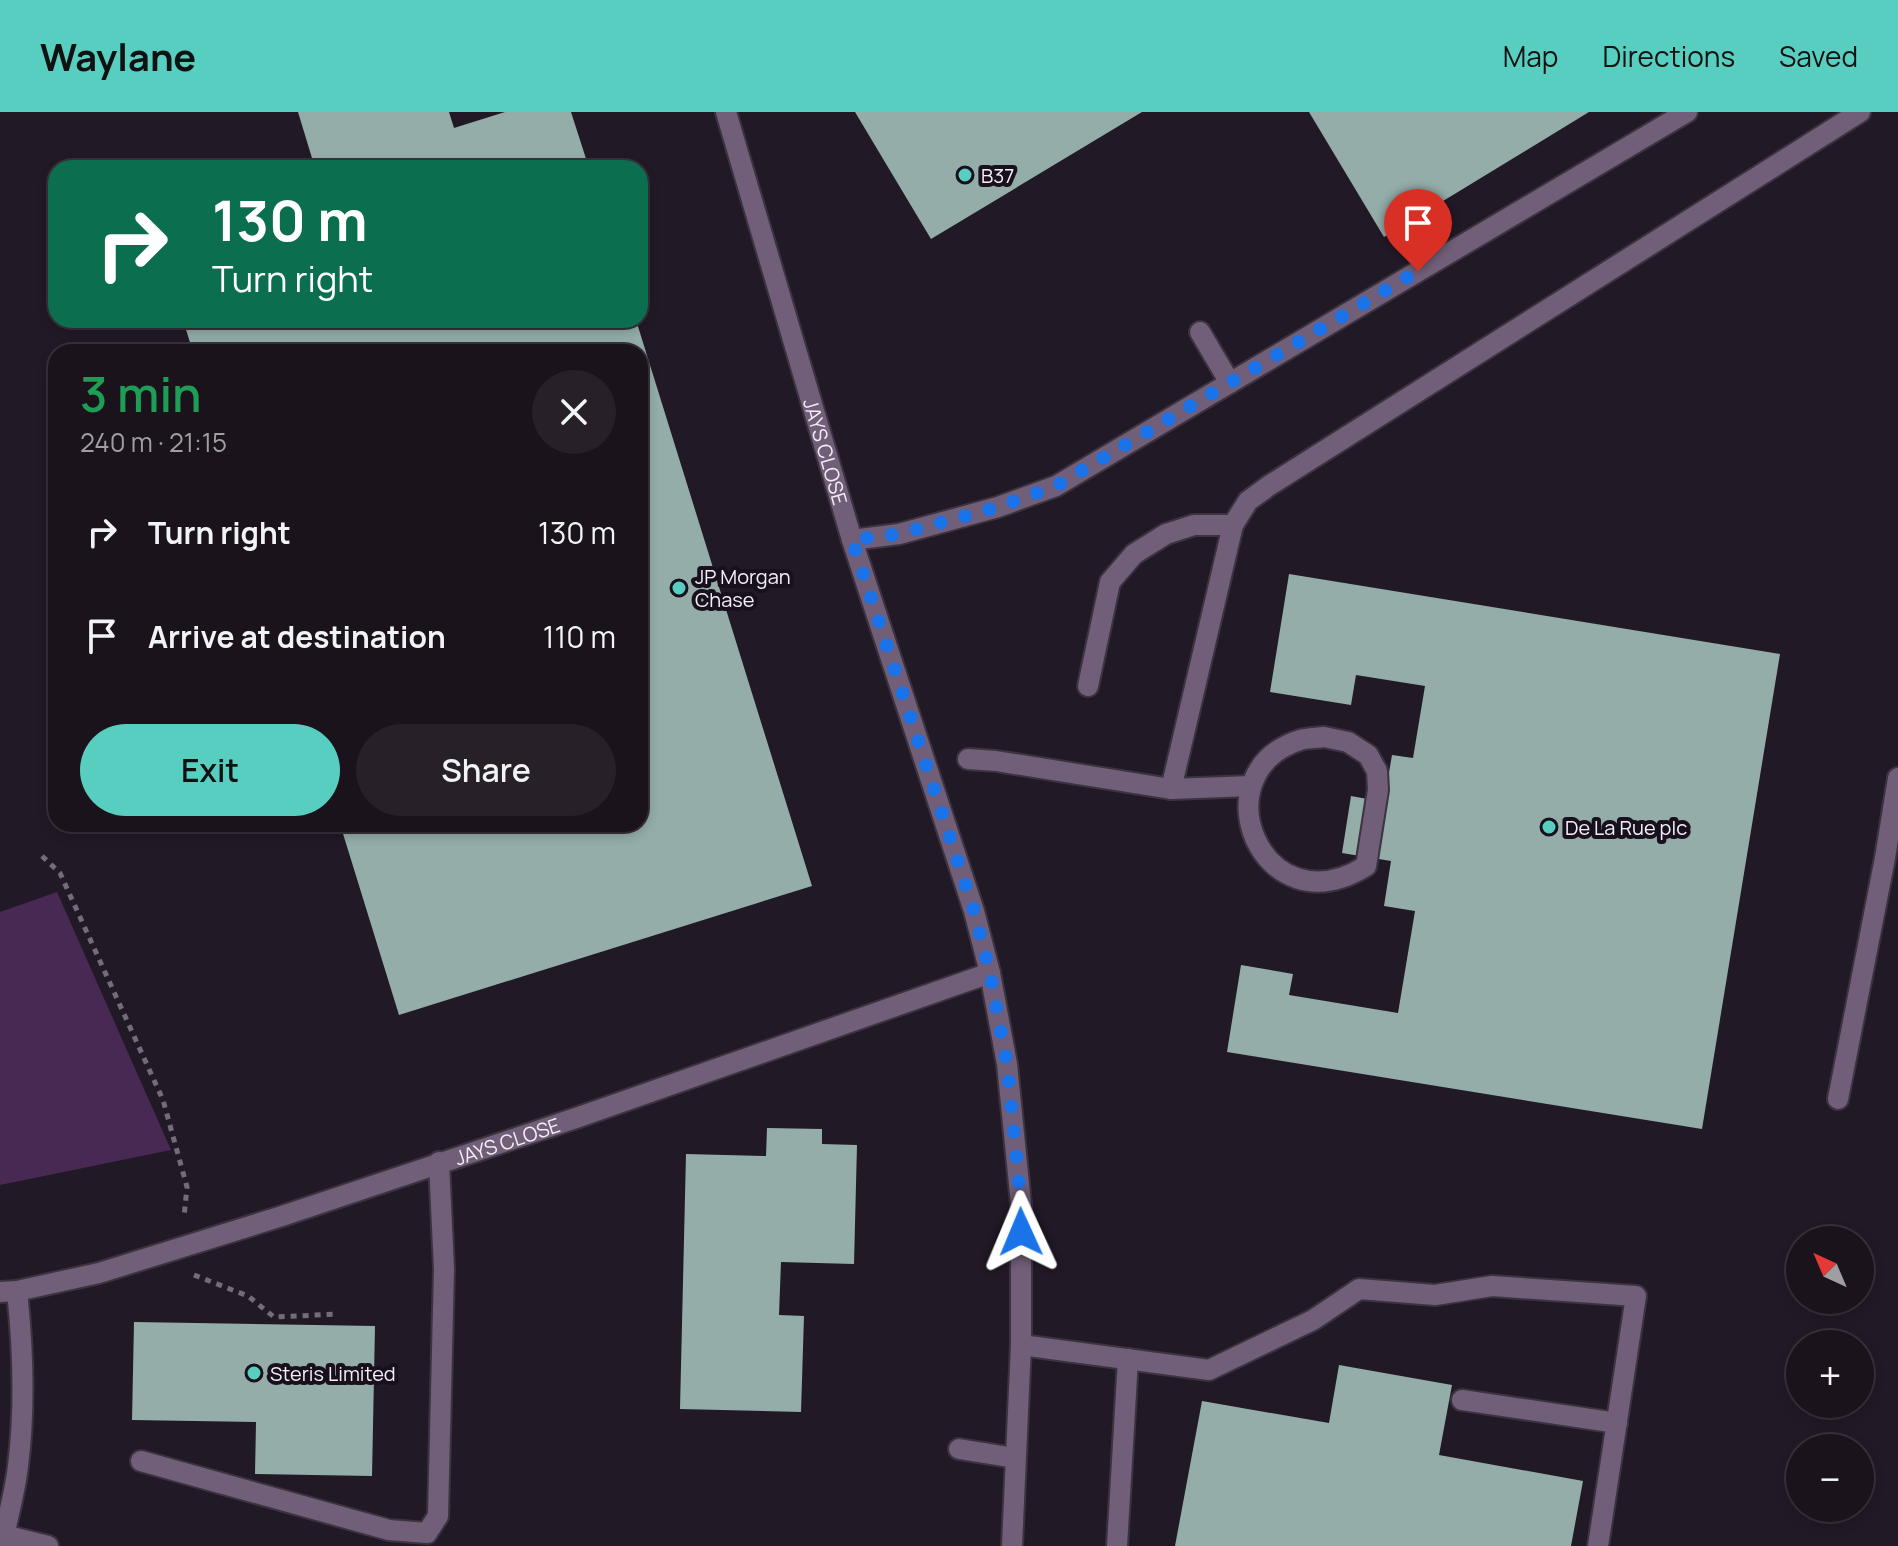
<!DOCTYPE html>
<meta charset="utf-8">
<style>
:root{--surface:#1a131c;--page:#272029;--text:#f1f3f6;--muted:#9f9ea3;--line:#38323b;--accent:#58cec0}
body{margin:0;font-family:Manrope,sans-serif;background:var(--page);color:var(--text);height:100vh;display:flex;flex-direction:column;font-size:30px;white-space:nowrap}
*{box-sizing:border-box;margin:0}
p{font-size:26px;color:var(--muted)}
.icon{flex:none;width:44px;height:44px;fill:none;stroke:currentColor;stroke-width:2;stroke-linecap:round;stroke-linejoin:round}
.map{position:relative;flex:1;overflow:hidden}
.details{position:absolute;left:48px;top:232px;width:600px;height:488px;display:flex;flex-direction:column;background:var(--surface);border-radius:24px;box-shadow:0 4px 12px #0003,0 0 0 2px var(--line)}
.details>*{flex:none}
.top-card{position:absolute;left:48px;top:48px;width:600px;height:168px;border-radius:24px;box-shadow:0 4px 12px #0003,0 0 0 2px var(--line);background:#0b6e4f;color:#fff;overflow:hidden}
.needle{width:52px;rotate:316deg}
.tools{position:absolute;left:1786px;top:1114px;display:grid;gap:16px}
.tools a{display:grid;place-items:center;width:88px;height:88px;border-radius:50%;background:var(--surface);box-shadow:0 4px 12px #0003,0 0 0 2px var(--line);font-size:40px}
.pin{position:absolute;display:grid;place-items:center;width:68px;height:68px;color:#fff;margin:-82px -34px;border-radius:50% 50% 50% 0;rotate:-45deg;box-shadow:0 0 8px #0007}
.pin .icon{rotate:45deg}
.me{position:absolute;width:88px;margin:-44px;rotate:359deg;stroke-linejoin:round;filter:drop-shadow(0 0 6px #0008)}
.turn{display:flex;align-items:center;gap:28px;height:168px;padding:0 32px;font-size:36px}
.turn .icon{width:104px;height:104px;stroke-width:2.5}
.turn b{display:block;font-size:56px;line-height:68px}
.round{display:grid;place-items:center;flex:none;width:84px;height:84px;border-radius:42px;background:var(--page)}
.head{display:flex;align-items:center;justify-content:space-between;height:136px;padding:0 32px}
h1{font-size:48px;font-weight:600;line-height:60px;color:#1e9e55}
.cta{display:flex;gap:16px;margin-top:auto;padding:16px 32px}
.cta a{flex:1;height:92px;border-radius:48px;background:var(--accent);color:#111;font-size:32px;font-weight:600;line-height:92px;text-align:center}
.cta a+a{background:var(--page);color:var(--text)}
ul{padding:0;list-style:none}
li{display:flex;align-items:center;gap:24px;height:104px;padding:0 32px}
li div{flex:1}
li b{display:block;font-size:30px}
li em{font-style:normal}
header{display:flex;align-items:center;gap:48px;box-sizing:border-box;height:112px;padding:0 40px;background:var(--accent);color:#111}
header strong{font-size:38px}
nav{display:flex;gap:44px;margin-inline-start:auto;font-size:28px}
.map>svg:first-child{display:block}
.green{fill:#472953}
.building{fill:#94ada9}
.lines{fill:none;stroke-linecap:round;stroke-linejoin:round}
.minor-casing{stroke:#3b333f;stroke-width:24}
.path{stroke:#746c78;stroke-width:5;stroke-dasharray:6 6;stroke-linecap:butt}
.minor{stroke:#715e78;stroke-width:20}
.route{stroke:#1a73e8;stroke-width:14;stroke-dasharray:0 25.2}
.poi-dot{fill:#58cec0;stroke:#18101c;stroke-width:3}
.labels{text-anchor:middle;dominant-baseline:central;stroke-width:8;stroke-linejoin:round;paint-order:stroke}
.poi-label{font-size:20px;fill:#f4eef7;stroke:#18101c;text-anchor:start}
.street-label{font-size:20px;fill:#f4eef7;stroke:#18101c}
</style>
<header>
<strong>Waylane</strong>
<nav><a>Map</a><a>Directions</a><a>Saved</a></nav>
</header>
<div class="map">
<svg width="1898" height="1434" viewBox="0 0 1898 1434">
<rect width="100%" height="100%" fill="#221926"/>
<path class="green" d="M57,780L171,1038L0,1073V800Z"/>
<g class="building">
<path d="M298,0H449L454,16L505,0H571L589,56H315Z"/>
<path d="M855,0H1142L931,127Z"/>
<path d="M1309,0H1589L1384,125Z"/>
<path d="M183,208H636L812,774L399,903L340,712H640V240H193Z"/>
<path d="M1289,462L1780,542L1702,1017L1227,940L1241,853L1293,862L1289,883L1398,901L1415,799L1384,794L1391,749L1342,741L1351,684L1384,690L1392,643L1413,646L1425,574L1356,563L1351,593L1270,580Z"/>
<path d="M767,1016L822,1017V1032L857,1033L854,1152L781,1150L779,1203L804,1204L801,1300L680,1297L686,1042L766,1044Z"/>
<path d="M134,1210L375,1214L372,1364L255,1362L256,1310L132,1308Z"/>
<path d="M1339,1253L1452,1273L1439,1343L1583,1369L1571,1434H1175L1202,1289L1329,1311Z"/>
</g>
<g class="lines">
<defs>
<g id="minor">
<path id="s1" d="M726,0L852,428L974,799L990,861L1007,952L1021,1092V1233L1012,1434"/>
<path d="M1200,220L1230,271"/>
<path d="M852,428L899,422L998,395L1056,374L1687,0"/>
<path d="M1088,574L1110,470L1134,442L1166,422L1194,413H1233"/>
<path d="M1324,625L1348,630L1368,643L1377,659L1378,678L1366,754C1262,819 1198,661 1300,628C1307,626 1316,626 1324,625Z"/>
<path d="M968,647L996,649L1171,677L1251,674"/>
<path d="M1171,677L1233,413L1248,389L1270,373L1860,0"/>
<path d="M1838,987L1885,746L1898,666"/>
<path id="s2" d="M0,1180L17,1179L99,1161L279,1105L576,1006L990,861"/>
<path d="M1021,1233L1209,1258L1313,1208L1359,1177L1435,1183L1492,1174L1636,1184L1598,1434"/>
<path d="M1462,1288L1617,1311"/>
<path d="M959,1337L1015,1346"/>
<path d="M141,1349L389,1418L427,1421L438,1404L444,1157L439,1050"/>
<path d="M4,1423L48,1434"/>
<path d="M2,1434C7,1407 15,1381 18,1354C25,1298 23,1235 17,1179"/>
<path d="M1117,1434L1128,1247"/>
</g>
</defs>
<use href="#minor" class="minor-casing"/>
<g class="path">
<path d="M42,744L60,761L163,988L187,1075L184,1105"/>
<path d="M194,1163L248,1184L274,1205L338,1202"/>
</g>
<use href="#minor" class="minor"/>
</g>
<g class="lines">
<path class="route" d="M1021,1120V1092L1007,952L990,861L974,799L852,428L899,422L998,395L1056,374L1418,159"/>
</g>
<g class="poi-dot">
<circle cx="965" cy="63" r="8"/>
<circle cx="679" cy="476" r="8"/>
<circle cx="1549" cy="715" r="8"/>
<circle cx="254" cy="1261" r="8"/>
</g>
<g class="labels">
<g class="poi-label">
<text x="981" y="63">B37</text>
<text x="695" y="464">JP Morgan<tspan x="695" dy="23">Chase</tspan></text>
<text x="1565" y="715">De La Rue plc</text>
<text x="270" y="1261">Steris Limited</text>
</g>
<g class="street-label">
<text stroke="none"><textPath href="#s1" startOffset="354">JAYS CLOSE</textPath></text>
<text stroke="none"><textPath href="#s2" startOffset="530">JAYS CLOSE</textPath></text>
</g>
</g>
</svg>
<div class="tools">
<a><svg class="needle" viewBox="-14 -14 28 28"><path d="M0-13l5 13h-10z" fill="#e53935"/><path d="M0 13l5-13h-10z" fill="#9f9ea3"/></svg></a>
<a>+</a>
<a>−</a>
</div>
<div class="pin" style="left:1418px;top:159px;background:#d93025"><svg class="icon" aria-label="arrive" viewBox="0 0 24 24"><path d="M6 21V4h12l-3 4 3 4H6"/></svg></div>
<svg class="me" style="left:1021px;top:1120px" viewBox="-20 -20 40 40"><path d="M0-17L14 15 0 8-14 15z" fill="#1a73e8" stroke="#fff" stroke-width="4"/></svg>
<div class="top-card">
<div class="turn"><svg class="icon" aria-label="right" viewBox="0 0 24 24"><path d="M7 20v-9h11M14 6l5 5-5 5"/></svg><div><b>130 m</b>Turn right</div></div>
</div>
<section class="details">
<div class="head"><div><h1>3 min</h1><p>240 m · 21:15</p></div><a class="round"><svg class="icon" aria-label="close" viewBox="0 0 24 24"><path d="M6 6l12 12M18 6L6 18"/></svg></a></div>
<ul>
<li><svg class="icon" aria-label="right" viewBox="0 0 24 24"><path d="M7 20v-9h11M14 6l5 5-5 5"/></svg><div><b>Turn right</b></div><em>130 m</em></li>
<li><svg class="icon" aria-label="arrive" viewBox="0 0 24 24"><path d="M6 21V4h12l-3 4 3 4H6"/></svg><div><b>Arrive at destination</b></div><em>110 m</em></li>
</ul>
<div class="cta"><a>Exit</a><a>Share</a></div>
</section>
</div>
